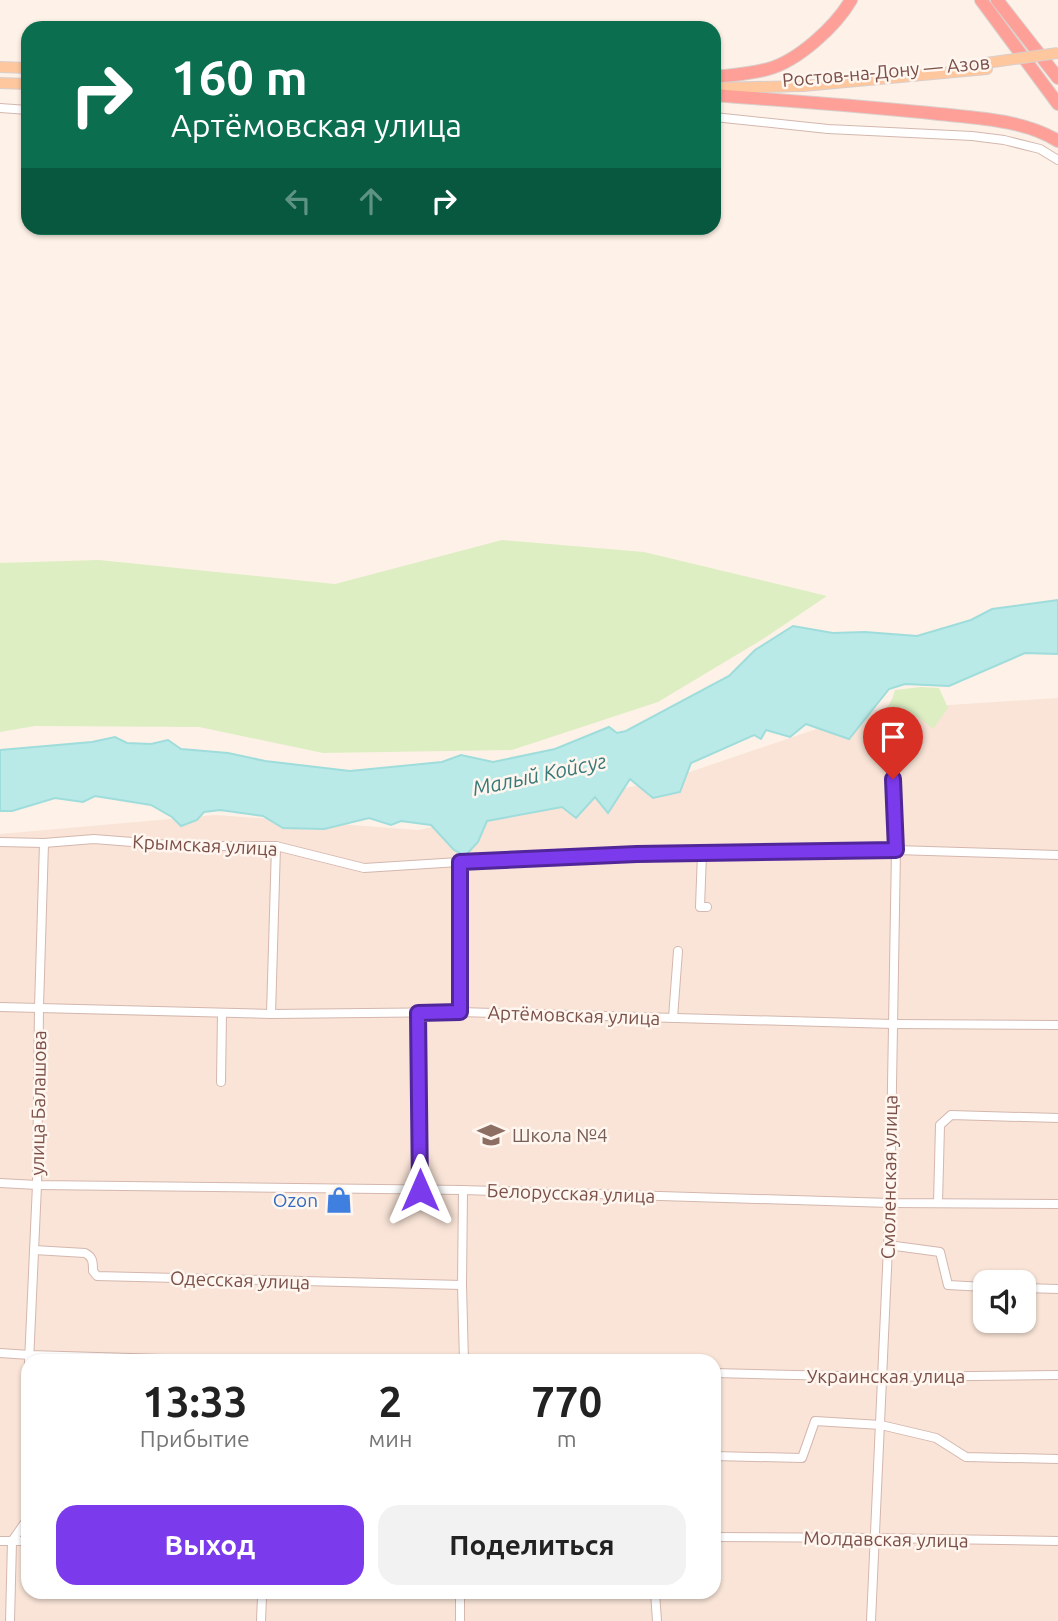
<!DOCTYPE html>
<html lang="ru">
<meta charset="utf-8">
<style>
:root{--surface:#fff;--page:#f2f2f2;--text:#222;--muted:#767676;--accent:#7c3aed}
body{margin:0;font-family:Ubuntu,sans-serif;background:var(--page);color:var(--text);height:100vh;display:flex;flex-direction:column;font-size:26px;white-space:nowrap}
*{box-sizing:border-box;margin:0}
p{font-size:23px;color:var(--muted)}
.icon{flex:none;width:38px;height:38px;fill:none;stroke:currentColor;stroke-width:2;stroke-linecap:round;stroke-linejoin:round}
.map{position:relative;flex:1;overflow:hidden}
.drawer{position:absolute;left:21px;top:1354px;width:700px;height:245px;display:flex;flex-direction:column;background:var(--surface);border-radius:21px;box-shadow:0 2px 5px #0004}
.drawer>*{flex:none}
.hud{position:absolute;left:21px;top:21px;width:700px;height:214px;border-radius:21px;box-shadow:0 2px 5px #0004;background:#0b6e4f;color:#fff;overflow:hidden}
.tools{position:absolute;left:973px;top:1270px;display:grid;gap:14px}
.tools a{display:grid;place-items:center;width:63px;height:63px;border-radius:14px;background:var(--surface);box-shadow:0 2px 5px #0004;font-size:35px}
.pin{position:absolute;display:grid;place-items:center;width:60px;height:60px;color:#fff;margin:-72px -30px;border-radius:50% 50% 50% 0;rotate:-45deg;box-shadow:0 0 7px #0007}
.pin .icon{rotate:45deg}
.me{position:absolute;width:77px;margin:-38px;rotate:0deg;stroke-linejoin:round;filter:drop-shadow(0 0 5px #0008)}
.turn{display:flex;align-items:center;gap:24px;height:147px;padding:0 35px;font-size:32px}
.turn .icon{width:91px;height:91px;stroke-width:2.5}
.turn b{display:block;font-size:49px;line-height:60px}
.lanes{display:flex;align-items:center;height:66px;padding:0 35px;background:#0003;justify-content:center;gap:35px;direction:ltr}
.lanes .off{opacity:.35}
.eta{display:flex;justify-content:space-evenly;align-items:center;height:119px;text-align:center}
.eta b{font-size:42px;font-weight:700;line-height:49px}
.primary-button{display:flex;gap:14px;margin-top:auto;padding:14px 35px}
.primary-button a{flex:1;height:80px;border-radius:21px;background:var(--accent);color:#fff;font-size:28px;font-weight:700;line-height:80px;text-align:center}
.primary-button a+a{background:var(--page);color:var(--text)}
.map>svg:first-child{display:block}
.residential{fill:#f9e4d7;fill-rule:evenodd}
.green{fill:#ddeec3}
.water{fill:#b9eae8;stroke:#9edddb;stroke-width:2}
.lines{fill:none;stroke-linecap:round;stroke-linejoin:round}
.minor-casing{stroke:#d4b7ae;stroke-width:10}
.major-casing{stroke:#dacecc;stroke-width:12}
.highway-casing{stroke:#dacecc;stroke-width:14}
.minor{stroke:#fff;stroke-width:8}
.major{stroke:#ffc79d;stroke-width:10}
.highway{stroke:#fe9f98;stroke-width:12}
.major-bridge-casing{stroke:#dacecc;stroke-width:12;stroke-linecap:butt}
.major-bridge{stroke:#ffc79d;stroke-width:10}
.route-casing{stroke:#51269a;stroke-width:18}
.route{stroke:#7c3aed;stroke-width:12}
.labels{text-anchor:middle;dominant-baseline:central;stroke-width:5;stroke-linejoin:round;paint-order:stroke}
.street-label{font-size:19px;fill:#7b5048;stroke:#fff6ef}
.education-label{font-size:19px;fill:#785e54;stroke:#fff6ef;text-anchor:start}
.shop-label{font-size:19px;fill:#366cbe;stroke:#fff6ef;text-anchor:end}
.water-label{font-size:21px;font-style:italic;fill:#377a78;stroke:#fff6ef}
</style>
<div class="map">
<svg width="1058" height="1621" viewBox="0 0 1058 1621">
<rect width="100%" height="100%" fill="#fef1e7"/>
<path class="residential" d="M1058,698V1621H0V834L216,815L418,830L669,779L873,710ZM985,1283H1024V1321H985ZM28,1362H714V1592H28Z"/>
<g class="green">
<path d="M502,540L644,552L827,596L763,639L658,702L512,750L323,753L199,727L35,726L0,732V563L99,560L335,584Z"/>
<path d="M921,687L939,688L948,708L933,729C926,724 922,717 913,716C903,714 894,720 884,714L892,699L895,690Z"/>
</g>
<path class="water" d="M1058,600V654L1025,653L949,686L905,684L889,689L849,739L806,724L790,737L766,730L761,739L754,735L691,763L680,792L653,798L630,779L608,813L595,797L576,818L562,807L487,821L478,842L465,856L454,850L431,825L401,821L391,825L369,818L324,829L283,828L263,816L220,810L204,812L197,820L181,826L172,817L151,805L95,796L83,802L55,798L12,811H0V750L92,742L115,737L127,743L151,744L168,740L181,749L228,753L265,761L350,771L442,762L461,755L493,762L555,749L609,727L617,733L626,731L729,676L755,650L793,626L833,633L865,632L917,636L971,620L992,609Z"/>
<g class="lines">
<defs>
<g id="minor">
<path d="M0,108L28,110"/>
<path d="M714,117L828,129L972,136L1004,140L1040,149L1058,160"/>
<path d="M0,842L44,843L94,839L183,846H276L364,868L538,857L637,854L896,850L1058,855"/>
<path d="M702,853L700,907H707"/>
<path d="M0,1007L271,1014L460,1012L893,1024L1058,1025"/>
<path d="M460,1012V862"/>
<path d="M418,1013L420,1190"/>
<path d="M271,1014L276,846"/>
<path d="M673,1018L678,951"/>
<path d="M221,1082L222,1013"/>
<path d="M0,1183L37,1185L463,1190L890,1203L1058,1204"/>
<path d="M463,1190L462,1285L464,1362"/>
<path d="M938,1203L940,1125L951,1115L1058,1118"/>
<path d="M888,1245L940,1252L948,1285L985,1287"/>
<path d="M34,1250L85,1253C93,1257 93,1262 93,1271L97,1276L462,1285"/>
<path d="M1024,1288L1058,1289"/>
<path d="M0,1353L30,1355L264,1362"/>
<path d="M29,1362L37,1185L39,1007L44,843"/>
<path d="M714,1373L883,1377L1058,1375"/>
<path d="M714,1456L802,1458L815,1421L881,1425L936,1438L966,1457L1058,1459"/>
<path d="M714,1537L876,1538L1058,1541"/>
<path d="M0,1541H28"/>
<path d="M655,1592L657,1621"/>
<path d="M10,1621L12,1541L26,1521L28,1421"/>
<path d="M261,1621L262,1597L267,1592"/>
<path d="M460,1621V1592"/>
<path d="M871,1621L890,1203L896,850L890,732"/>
</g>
<g id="major">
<path d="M0,67L28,68"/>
<path d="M0,83L28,84"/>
<path d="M714,88L803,86L987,69"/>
</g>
<g id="highway">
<path d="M981,0L1058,104"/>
<path d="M997,0L1058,78"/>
<path d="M714,77C732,75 750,74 768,69C798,61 836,26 851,0"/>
<path d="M714,95C789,101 864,106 939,114C977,118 1025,120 1058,141"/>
</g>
</defs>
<use href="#minor" class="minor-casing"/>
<use href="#major" class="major-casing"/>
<use href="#highway" class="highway-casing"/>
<use href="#minor" class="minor"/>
<use href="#major" class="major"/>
<use href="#highway" class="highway"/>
<defs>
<path id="major-bridge" d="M986,63L1058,53"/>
</defs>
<use href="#major-bridge" class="major-bridge-casing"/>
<use href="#major-bridge" class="major-bridge"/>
</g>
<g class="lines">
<defs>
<path id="route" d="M420,1190L418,1013L460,1012V862L637,854L896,850L893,779"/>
</defs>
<use href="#route" class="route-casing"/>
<use href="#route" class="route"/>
</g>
<defs>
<symbol id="school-bare" viewBox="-9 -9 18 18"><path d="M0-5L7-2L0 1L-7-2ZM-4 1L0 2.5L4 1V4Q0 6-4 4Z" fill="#8d6e63" stroke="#fff6ef" stroke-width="2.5" paint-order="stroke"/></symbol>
<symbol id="shop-bare" viewBox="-9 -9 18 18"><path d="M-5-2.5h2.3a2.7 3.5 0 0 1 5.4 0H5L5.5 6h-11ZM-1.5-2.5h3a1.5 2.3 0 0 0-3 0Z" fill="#3f7fe0" stroke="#fff6ef" stroke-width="2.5" paint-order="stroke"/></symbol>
</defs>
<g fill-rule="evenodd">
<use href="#school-bare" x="472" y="1116" width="38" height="38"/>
<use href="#shop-bare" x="320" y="1181" width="38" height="38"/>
</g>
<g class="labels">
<g class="street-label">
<text transform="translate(886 71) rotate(-5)">Ростов-на-Дону — Азов</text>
<text transform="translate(205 845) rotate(3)">Крымская улица</text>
<text transform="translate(574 1015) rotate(2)">Артёмовская улица</text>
<text transform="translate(38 1103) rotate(-89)">улица Балашова</text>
<text transform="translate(889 1177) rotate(-89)">Смоленская улица</text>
<text transform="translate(571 1193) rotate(2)">Белорусская улица</text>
<text transform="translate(240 1280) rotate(2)">Одесская улица</text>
<text x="886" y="1376">Украинская улица</text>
<text transform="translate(886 1539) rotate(1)">Молдавская улица</text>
</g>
<g class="education-label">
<text x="512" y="1135">Школа №4</text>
</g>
<g class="shop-label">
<text x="318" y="1200">Ozon</text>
</g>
<g class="water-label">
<text transform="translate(539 774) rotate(-12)">Малый Койсуг</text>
</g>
</g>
</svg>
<div class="tools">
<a><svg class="icon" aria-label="sound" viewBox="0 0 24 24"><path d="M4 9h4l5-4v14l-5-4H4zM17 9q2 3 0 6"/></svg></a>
</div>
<div class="pin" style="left:893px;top:779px;background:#d93025"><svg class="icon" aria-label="arrive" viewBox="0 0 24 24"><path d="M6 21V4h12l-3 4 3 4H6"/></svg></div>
<svg class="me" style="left:420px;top:1190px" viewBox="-20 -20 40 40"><path d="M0-17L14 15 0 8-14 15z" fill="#7c3aed" stroke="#fff" stroke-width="4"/></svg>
<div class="hud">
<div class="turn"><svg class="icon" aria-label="right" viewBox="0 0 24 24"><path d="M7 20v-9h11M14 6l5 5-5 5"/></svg><div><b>160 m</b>Артёмовская улица</div></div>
<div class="lanes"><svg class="icon off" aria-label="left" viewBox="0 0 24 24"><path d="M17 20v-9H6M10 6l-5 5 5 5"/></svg><svg class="icon off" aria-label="ahead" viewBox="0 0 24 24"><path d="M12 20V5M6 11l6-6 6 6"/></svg><svg class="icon" aria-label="right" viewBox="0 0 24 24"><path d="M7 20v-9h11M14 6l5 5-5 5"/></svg></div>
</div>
<section class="drawer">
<div class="eta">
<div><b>13:33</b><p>Прибытие</p></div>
<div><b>2</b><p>мин</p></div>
<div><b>770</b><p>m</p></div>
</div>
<div class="primary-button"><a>Выход</a><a>Поделиться</a></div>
</section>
</div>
